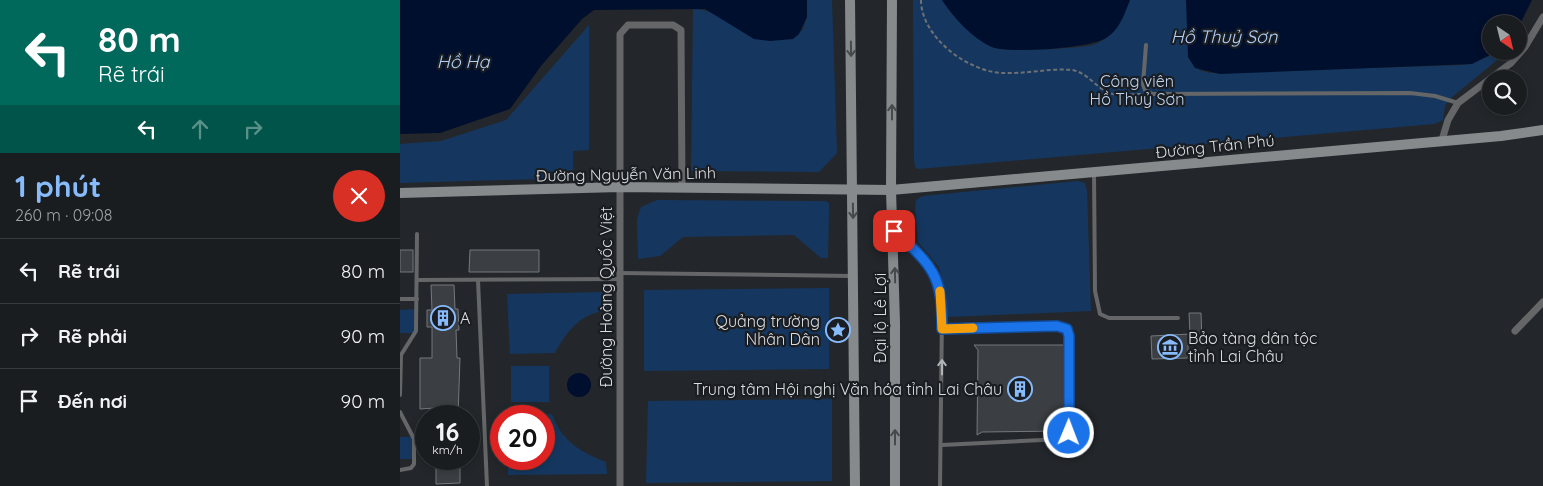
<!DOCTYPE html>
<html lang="vi">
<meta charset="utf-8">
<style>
:root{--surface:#1a1d20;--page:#232629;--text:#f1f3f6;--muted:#9fa2a5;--line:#383b3e;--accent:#87bbfb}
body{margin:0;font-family:Quicksand,sans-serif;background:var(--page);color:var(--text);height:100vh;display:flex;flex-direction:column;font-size:19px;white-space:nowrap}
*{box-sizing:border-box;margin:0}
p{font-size:16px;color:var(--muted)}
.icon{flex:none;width:28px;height:28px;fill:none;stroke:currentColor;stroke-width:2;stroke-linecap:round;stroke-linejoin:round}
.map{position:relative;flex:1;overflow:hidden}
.panel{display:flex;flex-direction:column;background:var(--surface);width:400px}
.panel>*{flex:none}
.hud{background:#00695c;color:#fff;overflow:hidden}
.needle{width:32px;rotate:145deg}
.tools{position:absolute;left:1082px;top:15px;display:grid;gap:10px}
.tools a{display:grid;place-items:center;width:45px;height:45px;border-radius:50%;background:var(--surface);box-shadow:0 2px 8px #0003,0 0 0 1px var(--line);font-size:25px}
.speed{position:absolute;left:15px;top:405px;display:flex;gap:10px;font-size:25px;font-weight:700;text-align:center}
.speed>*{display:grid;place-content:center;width:65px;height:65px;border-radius:50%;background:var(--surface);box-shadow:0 2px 8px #0003,0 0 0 1px var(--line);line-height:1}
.speed small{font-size:12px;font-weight:400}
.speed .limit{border:8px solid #d22;background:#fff;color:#111}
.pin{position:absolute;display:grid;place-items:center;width:42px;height:42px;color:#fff;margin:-21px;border-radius:10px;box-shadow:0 2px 8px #0006}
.me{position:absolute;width:55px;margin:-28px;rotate:1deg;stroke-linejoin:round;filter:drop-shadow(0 0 4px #0008)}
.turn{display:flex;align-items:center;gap:18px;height:105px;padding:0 15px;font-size:22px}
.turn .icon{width:65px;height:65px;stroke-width:2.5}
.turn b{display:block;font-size:35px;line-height:42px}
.lanes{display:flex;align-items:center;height:48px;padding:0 15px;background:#0003;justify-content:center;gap:25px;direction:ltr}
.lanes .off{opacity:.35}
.round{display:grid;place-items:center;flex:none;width:52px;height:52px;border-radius:26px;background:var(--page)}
.summary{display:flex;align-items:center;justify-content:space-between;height:85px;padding:0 15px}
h1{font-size:30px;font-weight:700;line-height:38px;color:var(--accent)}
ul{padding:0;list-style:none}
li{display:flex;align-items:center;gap:15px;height:65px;padding:0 15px;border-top:1px solid var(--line)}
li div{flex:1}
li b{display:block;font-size:19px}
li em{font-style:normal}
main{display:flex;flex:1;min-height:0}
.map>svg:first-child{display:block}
.green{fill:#15375f}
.water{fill:#000f2d}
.building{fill:#3b3f43;stroke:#74797e}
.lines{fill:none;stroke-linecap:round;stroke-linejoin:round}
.path{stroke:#6d7074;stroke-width:2;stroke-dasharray:4 2.5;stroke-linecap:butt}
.lane{stroke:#646668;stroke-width:4}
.street{stroke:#646668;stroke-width:7}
.secondary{stroke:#878a8d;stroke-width:10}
.oneway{stroke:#46494c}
.oneway2{stroke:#b1b4b7}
.route-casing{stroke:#114b97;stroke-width:12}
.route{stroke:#1a73e8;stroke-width:9}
.slow{stroke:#f59e0b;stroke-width:9}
.labels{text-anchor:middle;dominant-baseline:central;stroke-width:4.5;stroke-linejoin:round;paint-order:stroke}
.park-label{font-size:16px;fill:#bed5f1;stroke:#1a1d21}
.street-label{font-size:16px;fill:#dbdee1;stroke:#1a1d21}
.poi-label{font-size:16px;fill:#dbdee1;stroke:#1a1d21;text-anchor:start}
.water-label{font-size:18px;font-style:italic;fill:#b0d1fc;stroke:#1a1d21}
</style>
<main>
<section class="panel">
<div class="hud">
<div class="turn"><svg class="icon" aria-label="left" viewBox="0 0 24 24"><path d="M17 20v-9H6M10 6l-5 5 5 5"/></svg><div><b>80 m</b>Rẽ trái</div></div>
<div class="lanes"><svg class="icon" aria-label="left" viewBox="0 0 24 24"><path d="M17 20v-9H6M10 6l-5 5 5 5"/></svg><svg class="icon off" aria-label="ahead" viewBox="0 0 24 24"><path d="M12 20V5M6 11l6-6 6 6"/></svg><svg class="icon off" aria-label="right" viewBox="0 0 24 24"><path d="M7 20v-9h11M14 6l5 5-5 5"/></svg></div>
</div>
<div class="summary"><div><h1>1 phút</h1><p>260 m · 09:08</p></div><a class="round" style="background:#d93025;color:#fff"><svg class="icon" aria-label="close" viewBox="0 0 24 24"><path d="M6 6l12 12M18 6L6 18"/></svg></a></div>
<ul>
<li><svg class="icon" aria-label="left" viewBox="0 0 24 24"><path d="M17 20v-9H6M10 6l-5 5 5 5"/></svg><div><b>Rẽ trái</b></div><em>80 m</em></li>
<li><svg class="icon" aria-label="right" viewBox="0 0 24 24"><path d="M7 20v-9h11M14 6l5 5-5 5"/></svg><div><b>Rẽ phải</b></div><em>90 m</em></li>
<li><svg class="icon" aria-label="arrive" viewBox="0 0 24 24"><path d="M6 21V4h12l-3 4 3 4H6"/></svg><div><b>Đến nơi</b></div><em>90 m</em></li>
</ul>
</section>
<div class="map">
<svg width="1143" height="486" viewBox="0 0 1143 486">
<rect width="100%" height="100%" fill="#23272b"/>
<g class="green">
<path d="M407,0H432L437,153L419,172L291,171L293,9C316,9 335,27 354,39L402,31L407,17Z"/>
<path d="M513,0H542C552,16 575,39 592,47C603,52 685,49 696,44C717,34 721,19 730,0H786L799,70L810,73L1063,65C1079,62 1094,51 1108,51L1051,98L1045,106L1043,120L1034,124L518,169L515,167L514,159Z"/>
<path d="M189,25V150L173,151V178L0,183V144L41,141L106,120Z"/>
<path d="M678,181L685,183L687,191L691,311L548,317L547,303L539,267L518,242L515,208L516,200L522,196Z"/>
<path d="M257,200L425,201L429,203V210L428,258H421L394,235L283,237L260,256L238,259L237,219L241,207Z"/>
<path d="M429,288V369L244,371V290Z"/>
<path d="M203,292L210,295V310C182,312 168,329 155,353L110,354L107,294Z"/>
<path d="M17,309L16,333H0V310Z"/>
<rect x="111" y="366" width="38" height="36"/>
<path d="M432,399V481L246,483L248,401Z"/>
<path d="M152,414C162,442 181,452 206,462L207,474L108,475V459H144V416H122Z"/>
<rect x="0" y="437" width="12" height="22"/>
</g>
<g class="water">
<path d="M0,0H407V17L399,34L393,39L370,41L354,39L305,9L194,10L182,19L141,66L110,109L40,133L0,134Z"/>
<path d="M542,0H730C724,15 720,29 706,38C692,48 608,54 592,47C572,38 554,18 542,0Z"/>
<path d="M786,0H1132L1119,26V24H1091V51H1098L1072,64L820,74L795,68L788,57Z"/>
<circle cx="179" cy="385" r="12"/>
</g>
<g class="building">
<rect x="0" y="250" width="13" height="22"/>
<path d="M70,250H139V272H69Z"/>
<path d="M31,285H54L55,309H58L59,330H56L57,358H60L58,416H35V408L20,409V358H32V327H27V310H32Z"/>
<path d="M789,313H801L802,342H788V358L752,359L751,336L790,334Z"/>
<path d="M574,345H665L663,431L582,432L577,435L578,350Z"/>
<path d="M36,459H60V483L36,484Z"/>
</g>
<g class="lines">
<path class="path" d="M521,0C521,37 568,72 603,73C626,74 650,68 672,70C686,72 695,86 707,92C717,97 731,94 741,94"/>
<g class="lane">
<path d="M746,45L743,84L745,90L752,94L1010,93L1035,96L1058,103"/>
<path d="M694,172L695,291L700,314L709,318H778"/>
<path d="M494,231C525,259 540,271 542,314L540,486"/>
<path d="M220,273L452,276"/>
<path d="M18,280L220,279"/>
<path d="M78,280L87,486"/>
<path d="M0,299H17"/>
<path d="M0,395L1,355L16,331L17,234"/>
<path d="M0,412L14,439V464L11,468L0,470"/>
<path d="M542,445L663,439L667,436L670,429L669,336L667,329L657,326L542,329"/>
</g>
<g class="street">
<path d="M1042,140L1048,120L1058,103L1111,63L1125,47L1143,17"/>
<path d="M1115,331L1143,302"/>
<path d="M220,486V34L228,25H273L281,30L282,188"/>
</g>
<g class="secondary">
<path d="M450,0L455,486"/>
<path d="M492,0L491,190L495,323V486"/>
<path d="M0,193L220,187L491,190L1101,136L1143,130"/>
</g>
</g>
<defs><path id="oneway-shaft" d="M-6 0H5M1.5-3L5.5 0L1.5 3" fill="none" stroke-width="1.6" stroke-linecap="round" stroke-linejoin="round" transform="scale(1.25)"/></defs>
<g class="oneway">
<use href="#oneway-shaft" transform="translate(451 49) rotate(89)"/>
<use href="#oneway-shaft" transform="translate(492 112) rotate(-90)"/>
<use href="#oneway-shaft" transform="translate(453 211) rotate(89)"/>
<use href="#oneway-shaft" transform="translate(495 275) rotate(-91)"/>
<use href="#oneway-shaft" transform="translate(495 437) rotate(-90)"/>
</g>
<use class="oneway2" href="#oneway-shaft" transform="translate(542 367) rotate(-90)"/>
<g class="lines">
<defs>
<path id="route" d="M494,231C532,265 543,275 542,329L657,326L667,329L669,336V433"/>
</defs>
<use href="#route" class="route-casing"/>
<use href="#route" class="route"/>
<path class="slow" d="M540,291L542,329L573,328"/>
</g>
<defs>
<symbol id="building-ring" viewBox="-11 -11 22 22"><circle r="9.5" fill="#1a1d21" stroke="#87bbfb" stroke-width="1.5"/><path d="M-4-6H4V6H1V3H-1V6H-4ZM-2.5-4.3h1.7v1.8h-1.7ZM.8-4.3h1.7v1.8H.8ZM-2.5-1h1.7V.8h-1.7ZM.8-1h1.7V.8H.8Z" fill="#87bbfb"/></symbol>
<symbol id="sight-ring" viewBox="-11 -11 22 22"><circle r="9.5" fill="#1a1d21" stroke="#87bbfb" stroke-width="1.5"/><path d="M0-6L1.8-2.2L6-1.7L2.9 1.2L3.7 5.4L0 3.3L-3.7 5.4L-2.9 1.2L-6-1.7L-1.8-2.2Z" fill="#87bbfb"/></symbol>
<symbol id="museum-ring" viewBox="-11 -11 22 22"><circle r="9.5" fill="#1a1d21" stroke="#87bbfb" stroke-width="1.5"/><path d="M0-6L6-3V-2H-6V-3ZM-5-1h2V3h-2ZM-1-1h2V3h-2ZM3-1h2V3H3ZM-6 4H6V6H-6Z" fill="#87bbfb"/></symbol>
</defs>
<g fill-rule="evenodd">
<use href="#building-ring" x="29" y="304" width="28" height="28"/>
<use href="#sight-ring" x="424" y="316" width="28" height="28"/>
<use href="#museum-ring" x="756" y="333" width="28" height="28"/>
<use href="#building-ring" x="606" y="375" width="28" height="28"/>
</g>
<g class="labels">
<g class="park-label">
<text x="737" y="81">Công viên<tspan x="737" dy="18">Hồ Thuỷ Sơn</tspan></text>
</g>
<g class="street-label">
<text transform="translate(815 146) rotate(-6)">Đường Trần Phú</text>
<text transform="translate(226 174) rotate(-1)">Đường Nguyễn Văn Linh</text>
<text transform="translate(206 297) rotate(-90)">Đường Hoàng Quốc Việt</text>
<text transform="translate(480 318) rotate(-90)">Đại lộ Lê Lợi</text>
</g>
<g class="poi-label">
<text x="60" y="318">A</text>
<text x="420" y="321" text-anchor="end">Quảng trường<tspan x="420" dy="18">Nhân Dân</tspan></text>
<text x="788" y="338">Bảo tàng dân tộc<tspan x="788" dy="18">tỉnh Lai Châu</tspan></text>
<text x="602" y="389" text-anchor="end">Trung tâm Hội nghị Văn hóa tỉnh Lai Châu</text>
</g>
<g class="water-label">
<text x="824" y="36">Hồ Thuỷ Sơn</text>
<text x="63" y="61">Hồ Hạ</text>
</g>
</g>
</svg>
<div class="tools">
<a><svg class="needle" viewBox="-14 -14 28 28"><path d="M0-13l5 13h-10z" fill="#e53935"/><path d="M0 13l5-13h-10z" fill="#9fa2a5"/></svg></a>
<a><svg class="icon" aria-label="search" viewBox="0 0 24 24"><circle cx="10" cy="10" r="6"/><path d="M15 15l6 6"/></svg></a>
</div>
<div class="speed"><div>16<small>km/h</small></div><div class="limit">20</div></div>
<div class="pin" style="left:494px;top:231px;background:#d93025"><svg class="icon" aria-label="arrive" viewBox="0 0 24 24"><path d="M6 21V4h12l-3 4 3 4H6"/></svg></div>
<svg class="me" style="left:669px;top:433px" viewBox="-20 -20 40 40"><circle r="17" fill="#1a73e8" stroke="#fff" stroke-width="3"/><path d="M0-11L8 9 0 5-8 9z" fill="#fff"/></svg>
</div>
</main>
